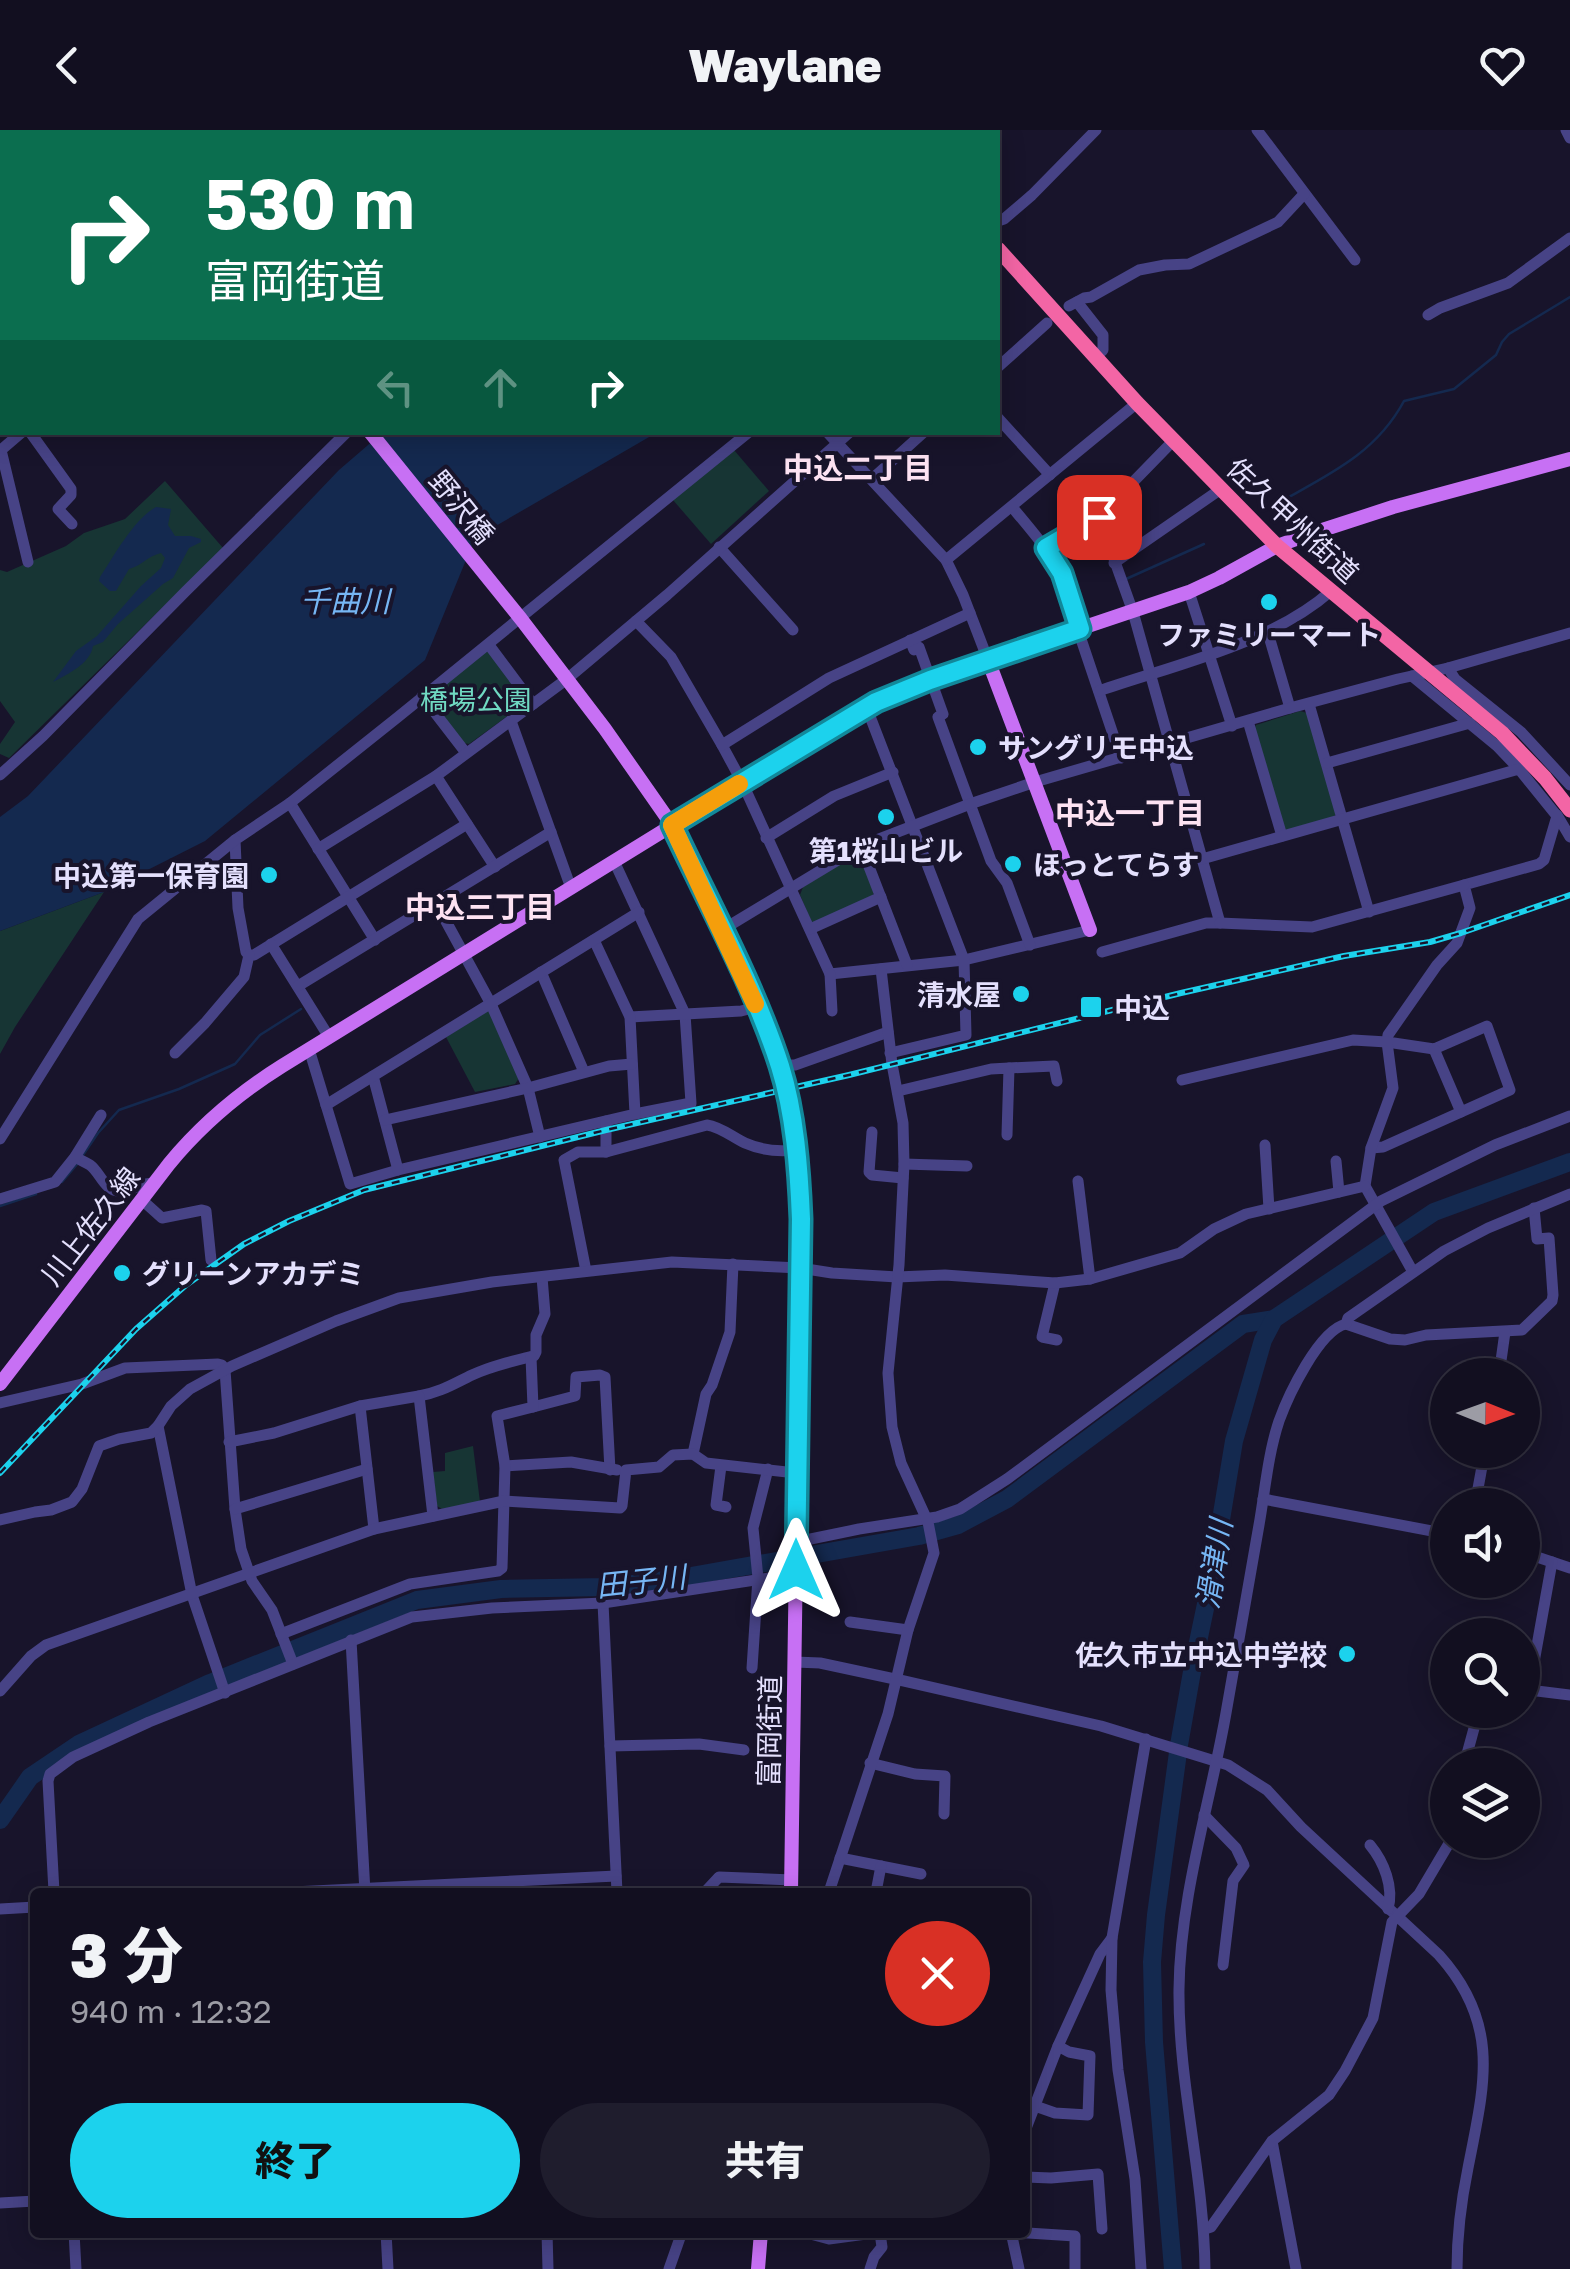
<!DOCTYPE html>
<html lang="ja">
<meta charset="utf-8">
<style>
:root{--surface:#120f20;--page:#1f1d2d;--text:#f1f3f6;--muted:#9c9ca5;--line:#312f3e;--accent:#1cd2ed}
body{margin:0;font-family:"Golos Text","Noto Sans JP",sans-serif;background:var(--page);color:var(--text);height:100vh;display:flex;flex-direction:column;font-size:38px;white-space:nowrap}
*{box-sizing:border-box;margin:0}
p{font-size:32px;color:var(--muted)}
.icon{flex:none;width:55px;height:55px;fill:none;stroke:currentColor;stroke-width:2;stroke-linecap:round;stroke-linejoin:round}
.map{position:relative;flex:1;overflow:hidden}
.sheet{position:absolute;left:30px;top:1758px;width:1000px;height:350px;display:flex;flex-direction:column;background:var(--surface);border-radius:10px;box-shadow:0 5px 25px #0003,0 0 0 2px var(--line)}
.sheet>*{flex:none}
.top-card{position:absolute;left:0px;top:0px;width:1000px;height:305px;box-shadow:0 5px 25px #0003,0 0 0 2px var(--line);background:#0b6e4f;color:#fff;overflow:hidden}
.needle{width:65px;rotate:91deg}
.tools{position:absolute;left:1430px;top:1228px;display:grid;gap:20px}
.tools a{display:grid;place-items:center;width:110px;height:110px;border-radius:50%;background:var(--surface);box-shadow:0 5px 25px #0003,0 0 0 2px var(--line);font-size:50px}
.pin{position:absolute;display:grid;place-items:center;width:85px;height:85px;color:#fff;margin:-42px;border-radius:20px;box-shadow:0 5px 15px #0006}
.me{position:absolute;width:110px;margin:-55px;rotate:0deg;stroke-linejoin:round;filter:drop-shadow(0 0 8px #0008)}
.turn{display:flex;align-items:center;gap:35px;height:210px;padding:0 40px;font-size:45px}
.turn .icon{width:130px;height:130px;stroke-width:2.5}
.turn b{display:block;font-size:70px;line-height:85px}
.lanes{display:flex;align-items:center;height:95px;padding:0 40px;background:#0003;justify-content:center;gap:50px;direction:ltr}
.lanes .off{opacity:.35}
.round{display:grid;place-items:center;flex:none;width:105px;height:105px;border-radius:52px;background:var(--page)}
.headline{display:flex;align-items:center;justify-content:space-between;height:170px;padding:0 40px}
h1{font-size:60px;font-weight:800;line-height:75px}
.cta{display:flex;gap:20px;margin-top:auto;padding:20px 40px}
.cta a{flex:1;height:115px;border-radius:60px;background:var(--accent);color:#111;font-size:40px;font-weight:800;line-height:115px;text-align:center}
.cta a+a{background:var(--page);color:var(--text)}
header{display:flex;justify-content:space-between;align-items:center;height:130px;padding:0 40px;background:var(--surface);font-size:45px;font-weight:800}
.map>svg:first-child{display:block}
.green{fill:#173534}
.water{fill:#14294f}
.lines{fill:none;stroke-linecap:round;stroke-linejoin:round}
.stream{stroke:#14294f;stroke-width:2.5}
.river{stroke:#14294f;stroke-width:18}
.minor{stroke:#474386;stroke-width:11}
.major{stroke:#c770f4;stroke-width:14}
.highway{stroke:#f365a5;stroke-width:15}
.rail-casing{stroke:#1cd2ed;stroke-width:6}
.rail{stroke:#18142b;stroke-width:2.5;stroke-dasharray:8;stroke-linecap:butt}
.route-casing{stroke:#12889a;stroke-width:25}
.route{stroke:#1cd2ed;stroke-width:18}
.slow{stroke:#f59e0b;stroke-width:18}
.poi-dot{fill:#1cd2ed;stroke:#18142b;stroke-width:4}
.labels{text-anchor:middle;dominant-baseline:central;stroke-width:8;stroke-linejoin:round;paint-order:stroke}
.street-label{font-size:28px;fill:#e4e0fd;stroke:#18142b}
.poi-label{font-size:28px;font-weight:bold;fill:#e4e0fd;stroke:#18142b;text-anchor:start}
.park-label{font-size:28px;fill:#70d9c2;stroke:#18142b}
.neighbourhood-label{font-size:30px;font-weight:bold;fill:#fde2f2;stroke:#18142b}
.water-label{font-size:30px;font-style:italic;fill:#76b6f4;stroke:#18142b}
</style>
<header><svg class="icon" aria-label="back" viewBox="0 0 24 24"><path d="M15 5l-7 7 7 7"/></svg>Waylane<svg class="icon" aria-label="heart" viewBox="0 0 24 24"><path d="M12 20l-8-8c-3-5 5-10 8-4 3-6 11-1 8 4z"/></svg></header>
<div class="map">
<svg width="1570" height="2139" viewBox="0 0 1570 2139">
<rect width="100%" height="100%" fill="#18142b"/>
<g class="green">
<path d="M734,320L769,361L711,414L673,370Z"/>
<path d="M165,351L223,418L9,628L0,624V614L15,592L0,571V440L7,442L66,416L84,403L125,389Z"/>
<path d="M485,521L492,523L524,568V574L469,614L464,613L431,572V564Z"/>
<path d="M1300,581L1307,583L1336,682L1334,688L1287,701L1283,698L1254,600L1256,595Z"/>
<path d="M858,723L874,762L872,767L812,793L800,765L803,757Z"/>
<path d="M104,762L15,897L0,924V801Z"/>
<path d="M489,880L519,948L515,954L475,962L446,907Z"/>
<path d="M473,1316L480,1372L442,1379L437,1376L433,1342L445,1341V1323Z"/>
</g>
<g class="water">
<path d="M382,303H656L475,408L425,530L205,711L104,762L0,801V687L28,666L339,340Z"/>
<path d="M156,377L171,379L168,395L175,406H191L201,409V412L189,418L173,448L163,454L118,494L103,512L93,516C90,534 68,544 53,552L76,521L97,506L141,456L161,438L165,428L161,423C148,426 141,436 129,439L116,461H110L99,451L100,447C114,426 134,389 156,377Z"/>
</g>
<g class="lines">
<g class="stream">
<path d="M1280,372C1330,344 1376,323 1404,271L1454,259L1496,225L1502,212L1509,204L1570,167"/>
<path d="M1126,449L1204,414"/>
<path d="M83,1025L98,1003L119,980L179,959L235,934L260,905L301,879"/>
<path d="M62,1052L79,1032"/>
<path d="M0,1076L36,1064"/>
</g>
<g class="river">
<path d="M0,1690L30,1647L79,1614L210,1553L417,1470L501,1459L606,1457L674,1449L919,1406L958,1395L1007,1369L1243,1194L1274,1189"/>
<path d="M1173,2139L1154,1912L1152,1832L1156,1785L1179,1615L1193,1536L1211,1450L1234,1311L1263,1210L1274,1189L1434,1082L1570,1032"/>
</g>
<g class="minor">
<path d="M103,0V2"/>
<path d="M394,0L395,2"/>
<path d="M1257,0L1355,130"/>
<path d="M1566,0L1570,8"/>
<path d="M122,2L132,0"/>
<path d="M591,2L594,0"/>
<path d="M658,2L660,0"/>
<path d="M0,32H2"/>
<path d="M998,91L1004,89L1032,65L1096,0"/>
<path d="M0,103L2,109"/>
<path d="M1077,172L1103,205V220L1095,227"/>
<path d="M1069,176L1084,168L1091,167L1139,140L1165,135L1189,134L1278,92L1304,64"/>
<path d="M1428,185L1440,178L1508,153L1570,108"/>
<path d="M998,237L1047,193"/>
<path d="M0,277L2,275"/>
<path d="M998,288L1050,345"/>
<path d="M22,302L1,320L28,432"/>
<path d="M30,302L71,359V365L58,379L72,394"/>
<path d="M827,302L946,430L963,465L988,530"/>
<path d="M872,349L924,302"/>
<path d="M1012,377C1047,419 1076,451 1081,509L1121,628"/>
<path d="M1099,387L1133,482L1220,793H1206L1102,822"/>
<path d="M719,417L793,500"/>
<path d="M1046,418L1099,387L1174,310"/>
<path d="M946,430L1137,273"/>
<path d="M1114,433L1221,359"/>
<path d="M1189,462L1232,596"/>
<path d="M636,491L671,527L722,615L742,652L830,844L964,830L1090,800"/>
<path d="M1268,503L1290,578"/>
<path d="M910,510L914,520L919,517L943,584L938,587L991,731L1007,753L1030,815"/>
<path d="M489,515L533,574"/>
<path d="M1448,538L1455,549L1521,602L1570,655"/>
<path d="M1412,546L1497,616L1519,639"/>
<path d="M1099,561C1174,535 1271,514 1331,461"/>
<path d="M422,566L466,623"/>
<path d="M1309,574L1369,782"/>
<path d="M866,576L964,830L966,905L890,923"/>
<path d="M511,591L571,758"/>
<path d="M1248,591L1282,706"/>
<path d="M722,615L829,548L970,483"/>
<path d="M1327,633L1470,593"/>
<path d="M0,645L43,606L186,461L347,302"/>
<path d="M436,646L495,737"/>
<path d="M290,673L375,810"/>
<path d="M1557,685L1570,707"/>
<path d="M467,694L254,825H249L246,822L238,778L235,710L290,673L398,587L749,302"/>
<path d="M766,708L834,666L893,642"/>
<path d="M861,716L907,835"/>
<path d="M318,719L436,646L567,549L667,465L850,302"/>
<path d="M1202,729L1519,639L1557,686L1544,730L1539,734L1464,755L1470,778L1457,813L1437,835L1388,905L1387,912L1434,919L1487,896L1510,960L1383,1017L1371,1018"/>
<path d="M614,731L685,884L691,973L635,984"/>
<path d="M436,773L491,874L528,958L540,1007"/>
<path d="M1220,793L1312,797L1464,755"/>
<path d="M810,799L881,767"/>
<path d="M722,800L861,716L970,674L1035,652L1290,578L1398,549L1448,538L1570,503"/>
<path d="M271,814L329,907"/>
<path d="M541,842L584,942"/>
<path d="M830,844L832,881"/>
<path d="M298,856L551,702"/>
<path d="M630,887L741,881L757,877"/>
<path d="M309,919L350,1054L398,1040L635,984L630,887L594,810"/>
<path d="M1434,919L1461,982"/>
<path d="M175,923L205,893L244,847L249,825"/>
<path d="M779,935H795L888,902"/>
<path d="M1009,938L1054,936L1057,951"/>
<path d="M373,946L398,1040"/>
<path d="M1182,950L1353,910L1387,912L1393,958L1371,1018L1365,1056L1413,1142"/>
<path d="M898,961L991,939L1009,938L1007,1005"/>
<path d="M326,975L639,782"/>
<path d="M385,990L528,958L609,936L632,934"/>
<path d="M872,1002L869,1042L872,1045L903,1048"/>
<path d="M0,1009L138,789L235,710"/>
<path d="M1265,1015L1269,1079"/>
<path d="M606,1022V991"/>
<path d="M75,1027C80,1030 85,1032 90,1035C101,1043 104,1062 121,1061C133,1060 142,1053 154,1053"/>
<path d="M1336,1031L1339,1062"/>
<path d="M904,1034L967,1036"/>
<path d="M1078,1051L1090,1149"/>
<path d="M0,1069L55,1052L75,1027L101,985"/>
<path d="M142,1070L162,1088L202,1080L206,1081L211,1130"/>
<path d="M586,1141L564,1030L578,1022H606L707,995C721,997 732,1007 745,1013C761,1020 778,1022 795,1020"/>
<path d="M1055,1153L1042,1207L1057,1210"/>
<path d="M1346,1194L1390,1209L1405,1210L1426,1205L1522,1200L1552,1171L1553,1165L1549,1108L1537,1109L1534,1078"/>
<path d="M225,1240L235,1379L241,1419L252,1451L272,1480L293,1534"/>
<path d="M1499,1245L1505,1202"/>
<path d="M419,1266C441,1262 453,1254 472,1245C491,1236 513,1231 534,1226L536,1222V1205L545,1184L542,1147"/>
<path d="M0,1273L82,1254L125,1238L218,1234L222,1235L225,1240"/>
<path d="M360,1276L374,1399"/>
<path d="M533,1277L575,1266L576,1247L600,1245L605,1247L610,1340"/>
<path d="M158,1296L192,1465L225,1563"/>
<path d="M229,1312L274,1303L360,1276L419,1266L433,1386"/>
<path d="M693,1324L706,1264L712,1255L730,1202L733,1134"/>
<path d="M505,1336L571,1332L617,1340"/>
<path d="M721,1336L716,1375L726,1377"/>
<path d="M1263,1369L1448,1404"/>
<path d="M1475,1375L1485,1320"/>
<path d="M235,1379L367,1339"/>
<path d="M0,1390L35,1382L51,1380L72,1372L82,1359L99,1316L119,1309L151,1303L158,1296L171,1276L190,1259L232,1236L336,1191L399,1168L492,1152L672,1132L800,1138L832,1143L897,1147L945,1145L1055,1153L1090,1149L1180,1123L1214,1099L1246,1084L1365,1056"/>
<path d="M796,1412L859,1399L937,1387L960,1379L1007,1349L1381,1071L1495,1015L1570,986"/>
<path d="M1522,1422L1570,1438"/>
<path d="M603,1473L617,1762"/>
<path d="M850,1492L908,1500"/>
<path d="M281,1504L410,1454L498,1441L502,1438L505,1336L497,1286L533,1277L531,1227"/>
<path d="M351,1510L365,1762"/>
<path d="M795,1532L820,1533L904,1551L1101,1596L1228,1635L1267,1660L1301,1697L1439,1825C1502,1895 1484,1956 1468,2038C1461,2072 1457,2105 1457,2139"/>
<path d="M752,1538L758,1448L753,1398L768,1339"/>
<path d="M1529,1560L1570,1565"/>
<path d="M0,1561L31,1526L46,1515L374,1399L504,1371L620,1378L622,1376L626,1340L659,1337L673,1325L693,1324L706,1333L796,1343"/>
<path d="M1522,1561L1529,1560L1552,1432"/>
<path d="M610,1616L699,1614L744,1620"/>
<path d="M870,1633L915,1644L945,1646L944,1684"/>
<path d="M1464,1635L1479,1580"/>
<path d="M1204,1685L1236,1718L1244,1735L1233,1751L1223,1835"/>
<path d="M1370,1715C1384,1732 1394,1757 1388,1779"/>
<path d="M840,1728L921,1744"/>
<path d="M54,1762L48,1651L50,1644L73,1627L149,1592L412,1487L492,1478L603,1473L796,1444"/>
<path d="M293,1762L616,1746"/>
<path d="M705,1762L719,1747L792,1750"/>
<path d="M829,1762L888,1584L908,1500L934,1423L928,1392L901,1333L892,1297L888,1243L899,1135L904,1034L903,993L892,934L881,839"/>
<path d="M876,1762L881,1736"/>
<path d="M0,1779L35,1777"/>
<path d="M1035,1976L1055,1983L1088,1985L1090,1926L1069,1922L1058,1916"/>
<path d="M1025,2001L1058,1916L1100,1824L1112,1808"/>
<path d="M1272,2011L1296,2139"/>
<path d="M1025,2047L1051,2048L1098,2044L1102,2099"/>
<path d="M0,2073L35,2071"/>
<path d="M1205,2099L1211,2097L1272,2011L1329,1965L1345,1941L1373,1888L1392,1792L1419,1764L1451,1710"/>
<path d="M74,2102L76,2139"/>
<path d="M386,2102L388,2139"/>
<path d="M547,2102L548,2139"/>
<path d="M803,2102L829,2109L881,2102"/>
<path d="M669,2139L682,2102"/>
<path d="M870,2139L874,2127L882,2117L880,2103"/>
<path d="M1019,2139L1011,2102L1075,2106V2139"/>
<path d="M1141,2139L1135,2049L1118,1940L1111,1860L1112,1808L1146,1609"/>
<path d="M1205,2139C1204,2045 1178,1953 1179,1859C1180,1766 1210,1674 1226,1583C1237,1520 1248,1458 1259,1395C1265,1361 1268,1324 1279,1291C1288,1266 1319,1200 1346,1194L1348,1188L1444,1121L1488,1098L1570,1064"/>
</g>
<g class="major">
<path d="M249,0L250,2"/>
<path d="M370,302L521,489L605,599L672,695L757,877L779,935L786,960L798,1043L801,1089L791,1762"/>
<path d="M988,530L1090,800"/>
<path d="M0,1254L169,1034C201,995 239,963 282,936L856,582L930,549L1189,462L1219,448L1277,416L1310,404L1393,377L1570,329"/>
<path d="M758,2139L761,2102"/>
</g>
<g class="highway">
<path d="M886,0L889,2"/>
<path d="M998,119L1137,273L1277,416L1502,603L1545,648L1570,680"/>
</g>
<defs>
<path id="rail" d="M0,1343L136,1199L186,1155L244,1114L289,1091L364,1060L606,1000L849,945L1181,863L1344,826L1430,812L1461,803L1570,765"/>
</defs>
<use href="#rail" class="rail-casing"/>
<use href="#rail" class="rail"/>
</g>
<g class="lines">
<defs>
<path id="route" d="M796,1440L801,1089C799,1039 795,984 780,936C754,855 708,772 672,695L876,572L930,550L1080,499L1062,443L1046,418L1099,387"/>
</defs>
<use href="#route" class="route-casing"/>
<use href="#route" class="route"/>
<path class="slow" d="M739,654L672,695L755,874"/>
</g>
<g class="poi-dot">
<circle cx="1269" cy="472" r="10"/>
<circle cx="978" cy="617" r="10"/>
<circle cx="886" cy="687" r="10"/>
<circle cx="1013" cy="734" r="10"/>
<circle cx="269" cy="745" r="10"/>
<circle cx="1021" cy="864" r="10"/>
<rect x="1079" y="865" width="24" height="24" rx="5"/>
<circle cx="122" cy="1143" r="10"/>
<circle cx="1347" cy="1524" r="10"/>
</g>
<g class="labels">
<g class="street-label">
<text transform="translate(462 377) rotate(51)">野沢橋</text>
<text transform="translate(1293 390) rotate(43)">佐久甲州街道</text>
<text transform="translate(90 1096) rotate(-52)">川上佐久線</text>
<text transform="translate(769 1601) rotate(-89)">富岡街道</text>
</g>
<g class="poi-label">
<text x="1269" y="504" text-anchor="middle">ファミリーマート</text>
<text x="998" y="617">サングリモ中込</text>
<text x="886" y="720" text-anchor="middle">第1桜山ビル</text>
<text x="1033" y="734">ほっとてらす</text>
<text x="249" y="745" text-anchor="end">中込第一保育園</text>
<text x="1001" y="864" text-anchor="end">清水屋</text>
<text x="1114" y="877">中込</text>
<text x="142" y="1143">グリーンアカデミ</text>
<text x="1327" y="1524" text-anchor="end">佐久市立中込中学校</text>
</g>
<g class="park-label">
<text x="476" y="569">橋場公園</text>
</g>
<g class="neighbourhood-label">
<text x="858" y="338">中込二丁目</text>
<text x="1130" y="683">中込一丁目</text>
<text x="480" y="777">中込三丁目</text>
</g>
<g class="water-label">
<text x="345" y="471">千曲川</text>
<text transform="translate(1214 1434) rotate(-81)">滑津川</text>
<text transform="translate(641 1451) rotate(-6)">田子川</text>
</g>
</g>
</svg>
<div class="tools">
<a><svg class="needle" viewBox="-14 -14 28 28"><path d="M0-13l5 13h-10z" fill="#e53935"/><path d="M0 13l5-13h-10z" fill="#9c9ca5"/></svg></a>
<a><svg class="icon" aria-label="sound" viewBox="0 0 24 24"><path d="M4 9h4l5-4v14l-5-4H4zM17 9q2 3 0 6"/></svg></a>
<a><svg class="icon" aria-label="search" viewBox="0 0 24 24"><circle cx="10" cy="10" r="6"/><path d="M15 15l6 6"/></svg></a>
<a><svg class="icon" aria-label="layers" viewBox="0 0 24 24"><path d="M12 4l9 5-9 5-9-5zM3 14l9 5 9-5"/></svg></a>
</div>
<div class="pin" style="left:1099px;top:387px;background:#d93025"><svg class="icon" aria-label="arrive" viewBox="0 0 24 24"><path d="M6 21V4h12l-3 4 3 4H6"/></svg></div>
<svg class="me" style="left:796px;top:1440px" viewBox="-20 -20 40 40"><path d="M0-17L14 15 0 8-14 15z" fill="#1cd2ed" stroke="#fff" stroke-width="4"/></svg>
<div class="top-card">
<div class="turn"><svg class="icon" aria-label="right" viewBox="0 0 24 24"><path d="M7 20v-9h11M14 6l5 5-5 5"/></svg><div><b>530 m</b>富岡街道</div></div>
<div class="lanes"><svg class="icon off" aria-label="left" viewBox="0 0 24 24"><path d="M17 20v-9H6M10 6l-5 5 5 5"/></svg><svg class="icon off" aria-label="ahead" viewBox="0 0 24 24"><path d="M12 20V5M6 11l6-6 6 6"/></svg><svg class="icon" aria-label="right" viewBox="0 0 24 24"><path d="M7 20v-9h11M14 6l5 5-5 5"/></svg></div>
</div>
<section class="sheet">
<div class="headline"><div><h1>3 分</h1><p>940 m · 12:32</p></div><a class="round" style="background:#d93025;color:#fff"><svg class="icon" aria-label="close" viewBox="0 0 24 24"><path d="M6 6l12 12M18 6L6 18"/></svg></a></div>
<div class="cta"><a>終了</a><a>共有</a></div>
</section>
</div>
